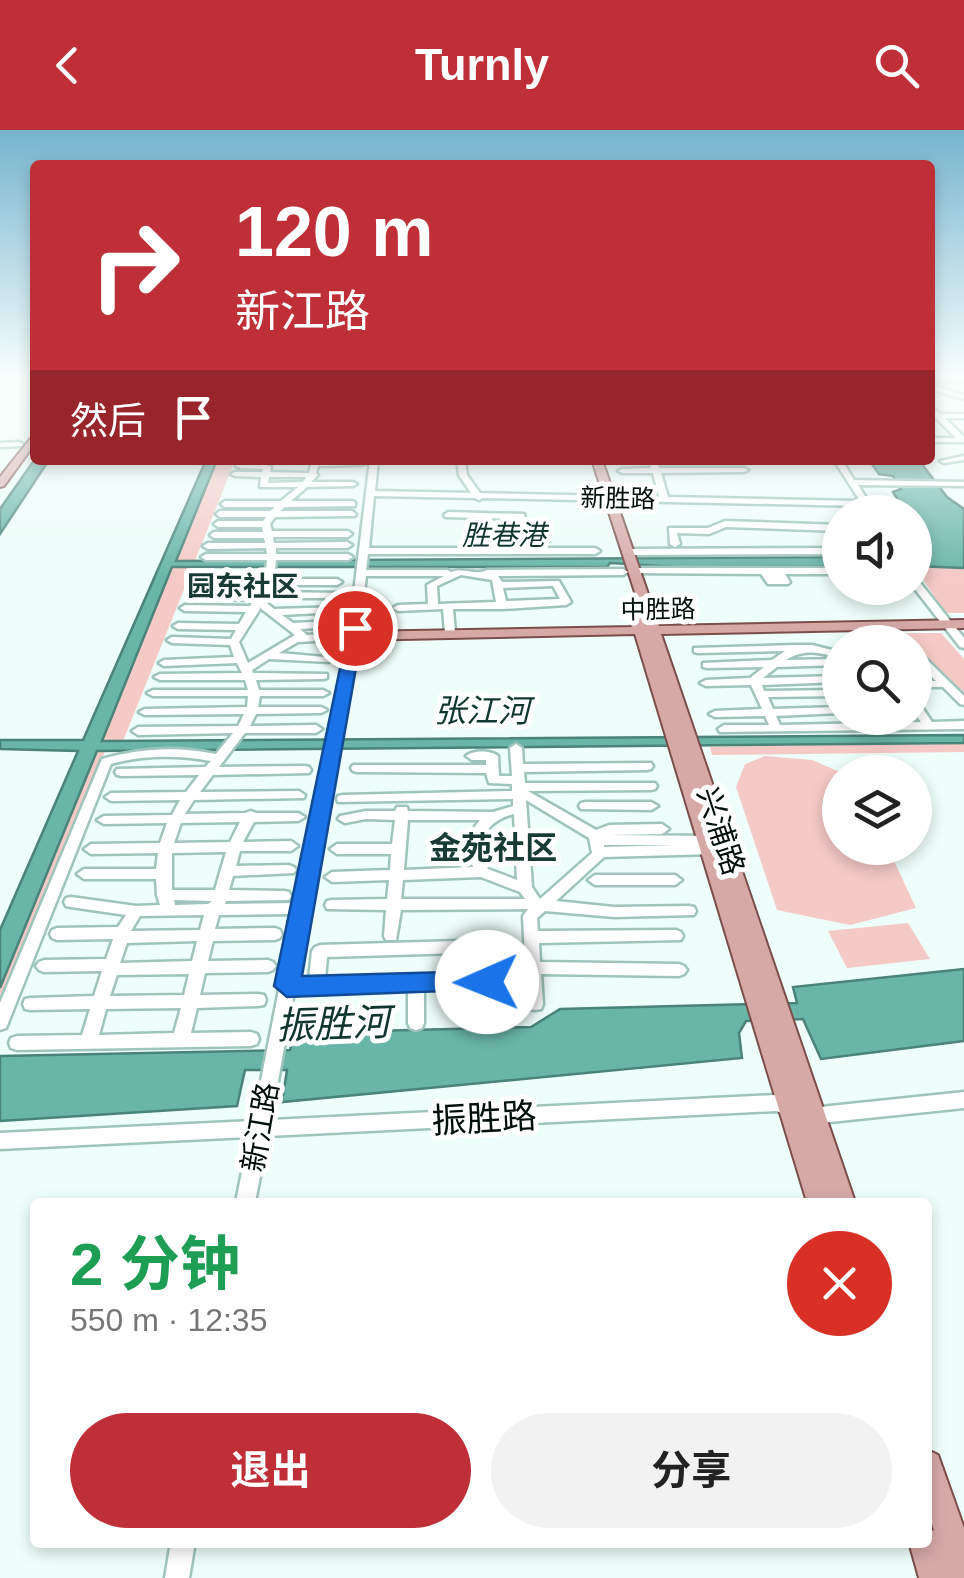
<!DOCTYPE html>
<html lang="zh">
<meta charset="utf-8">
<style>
:root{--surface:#fff;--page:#f2f2f2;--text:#222;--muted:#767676;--accent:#bf2f38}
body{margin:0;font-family:Arial,"Noto Sans SC",sans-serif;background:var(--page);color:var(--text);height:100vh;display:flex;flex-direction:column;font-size:38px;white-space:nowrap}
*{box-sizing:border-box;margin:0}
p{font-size:32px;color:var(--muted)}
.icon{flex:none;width:55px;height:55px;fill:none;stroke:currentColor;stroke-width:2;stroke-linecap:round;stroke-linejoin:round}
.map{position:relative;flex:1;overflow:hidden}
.drawer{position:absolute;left:30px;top:1068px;width:902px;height:350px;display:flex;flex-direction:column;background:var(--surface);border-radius:10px;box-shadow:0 5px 15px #0003}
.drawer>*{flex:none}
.guide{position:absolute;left:30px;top:30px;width:905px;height:305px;border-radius:10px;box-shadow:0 5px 15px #0003;background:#bf2f38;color:#fff;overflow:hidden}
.buttons{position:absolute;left:822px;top:365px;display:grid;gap:20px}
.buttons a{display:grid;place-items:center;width:110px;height:110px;border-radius:50%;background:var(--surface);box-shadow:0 5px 15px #0003;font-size:50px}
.pin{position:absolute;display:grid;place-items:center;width:85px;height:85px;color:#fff;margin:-42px;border:5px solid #fff;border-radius:50%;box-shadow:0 2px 10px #0007}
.me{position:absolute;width:110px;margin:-55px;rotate:269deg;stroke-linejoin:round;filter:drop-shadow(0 0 8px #0008)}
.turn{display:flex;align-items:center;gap:35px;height:210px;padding:0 40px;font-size:45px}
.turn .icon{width:130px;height:130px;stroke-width:2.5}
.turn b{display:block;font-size:70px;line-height:85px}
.then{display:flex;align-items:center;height:95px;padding:0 40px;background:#0003;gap:20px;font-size:38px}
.round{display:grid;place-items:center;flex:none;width:105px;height:105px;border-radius:52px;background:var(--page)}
.head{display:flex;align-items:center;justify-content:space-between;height:170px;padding:0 40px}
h1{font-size:60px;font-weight:700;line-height:75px;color:#1e9e55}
.button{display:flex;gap:20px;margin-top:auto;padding:20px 40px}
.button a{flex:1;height:115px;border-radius:60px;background:var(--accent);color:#fff;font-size:40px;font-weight:700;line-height:115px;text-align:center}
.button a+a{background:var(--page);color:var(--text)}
header{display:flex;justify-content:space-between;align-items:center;height:130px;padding:0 40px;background:var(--accent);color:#fff;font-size:45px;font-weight:700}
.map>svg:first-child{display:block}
.green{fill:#f5c9c6}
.water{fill:#69b5a8;stroke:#4a8379;stroke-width:2.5}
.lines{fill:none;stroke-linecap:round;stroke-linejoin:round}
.minor-casing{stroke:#9ec4bc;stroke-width:5}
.major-casing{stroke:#7a4e4a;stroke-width:4}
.minor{fill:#fff;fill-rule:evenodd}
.major{fill:#d6a9a7;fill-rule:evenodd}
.route{fill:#1a73e8;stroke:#114b97;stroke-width:2.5}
.labels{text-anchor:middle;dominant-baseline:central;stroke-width:10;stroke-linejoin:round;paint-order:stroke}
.far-street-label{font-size:25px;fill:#020e0c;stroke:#fff}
.far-water-label{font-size:28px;font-style:italic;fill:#113630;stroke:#fff}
.far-neighbourhood-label{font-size:28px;font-weight:bold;fill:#183b35;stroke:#fff}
.street-label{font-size:30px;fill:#020e0c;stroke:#fff}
.water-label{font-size:32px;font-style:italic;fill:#113630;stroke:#fff}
.neighbourhood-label{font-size:32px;font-weight:bold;fill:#183b35;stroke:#fff}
.near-street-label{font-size:35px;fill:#020e0c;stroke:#fff}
.near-water-label{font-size:38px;font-style:italic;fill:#113630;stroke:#fff}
</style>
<header><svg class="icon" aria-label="back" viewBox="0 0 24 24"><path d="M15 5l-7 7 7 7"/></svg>Turnly<svg class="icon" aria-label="search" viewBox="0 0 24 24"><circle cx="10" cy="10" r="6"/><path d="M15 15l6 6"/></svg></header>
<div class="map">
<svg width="964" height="1448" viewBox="0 0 964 1448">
<rect width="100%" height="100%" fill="#eefefa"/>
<g class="green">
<path d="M217,330H235L195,431H175Z"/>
<path d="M172,437H193L123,611H101Z"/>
<path d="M915,437L964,438V483H945Z"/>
<path d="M895,503H941L964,529V562L915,520V512H906Z"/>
<path d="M943,613H964V622L712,625L710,617Z"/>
<path d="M97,621H105L0,880V858Z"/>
<path d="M765,626L812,630L840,642V718H888L916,778L850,795L777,780L736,657L745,634Z"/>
<path d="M908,793L930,829L847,838L828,801Z"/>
</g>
<g class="water">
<path d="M35,329L49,330L0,404V379Z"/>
<path d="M206,330H217L176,431L840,427V436L679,437L610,433L607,437H172L102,611L964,605V613L97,621L0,858V800L78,621L0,619V610H83Z"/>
<path d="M869,330H924L921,333L947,367L964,379V438L915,436V427L927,413L915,397V382H905L893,362L901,359L893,346L879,344Z"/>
<path d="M964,839V911L821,929L803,889L746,891L739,903L742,928L282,972L287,940H245L237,976L0,991V926L290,920L294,903L531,897L560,879L797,873L793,857Z"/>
</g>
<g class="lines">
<defs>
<g id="minor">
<path d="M964,247V251L930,252V248Z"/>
<path d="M930,255L964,265V269L930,259Z"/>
<path d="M930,276L940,284H964V288H945L964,307V312H930V308H956L930,282Z"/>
<path d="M19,312L23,314L22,316L0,317V313Z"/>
<path d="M964,326V330L944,333L940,331Z"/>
<path d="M312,330L362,331L366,333L362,335L318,336L316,343L318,345L311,352H353L357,354L353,356L307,357L291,371H352L355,372V376L285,377L280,381H352L356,384L355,386L275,387L270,394L272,401H348L352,404L348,407H273L274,413L347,412L352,415L347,418H276V424H348L353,427L348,430H276L274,449H337L342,452L337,455H272L268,462L341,463V467L338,468H267L263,470L274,479L342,477V481L338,482L282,485L293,493L335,491L340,494L335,497L300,499L307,505L349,503L370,330H378L375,361L471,363L459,345L457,330H465L467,345L480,363L659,367L653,343H622L618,341L622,339L651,338L649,330H657L659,338H744L748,340L744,342L661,343L668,367L860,371L834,330H842L854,350L964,352V356L858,355L875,382H867L863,376L483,368L479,370L475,368L374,366L369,418H519L517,389L445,387L444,385L448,382L524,384L526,396H545L549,399V411L528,412V418H595L600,421L595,424H368L366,440H447L451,442C464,437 476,446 487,440L623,439L628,442L623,445L498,446L502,452L559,451L571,472L566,475L502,479H453L455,502L450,505L445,502L443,479L398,481L393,478L398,475L428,474L427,455L444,446H366L359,506L296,850L309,849L312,821L315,817L320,815L493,810L498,812L501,816L498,820L493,822L327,827L325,849L487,846L493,848L495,852L493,856L487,858L424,860V893L422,898L416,900L410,898L408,893V860L294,862L271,990L776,965L797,972L800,978L797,984L791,986L776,981L268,1006L255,1072H236L249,1007L0,1019V1003L253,991L294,784L219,785L215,799L275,798L280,800L282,804L280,808L275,810L213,811L208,831L268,830L273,832L276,836L273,840L268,842L205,843L200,865L258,864L264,865L266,870L264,875L258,876L197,878L191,903L251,902L257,904L259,909L257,914L251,916L17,920L11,918L9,913L11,908L17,906L82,905L90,879L31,880L25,879L23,874L25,869L31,868L94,866L102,841L44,842L39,840L36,836L39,832L44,830L106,829L113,809L57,810L52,808L50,804L52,800L57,798L118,797L126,785L71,777L66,776L64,772L66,768L71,767L136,776L160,775L157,765L156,749H84L77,744L84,739H156L158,723L91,724L84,719L91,714L160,713L167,693L104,694L97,690L104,686L172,685L180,670L111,671L105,667L111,663L186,662L199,645L121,646L117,645L115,642L117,639L205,637L211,631C178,625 143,625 111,634L8,893L6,898L0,900V873L102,629C139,618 178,616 216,624L233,603L138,605L132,601L138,597L238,596L244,584L145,585L139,582L145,579L247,577L248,566H153L147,563L153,560H248L245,550H160L154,547L160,544L242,543L237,533L164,536L159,533L164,530L234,527L230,515L172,513L167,510L172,507L231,509L236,500L178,499L173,496L178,493L239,494L246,482L185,481L180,478L185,475L250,476L253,470L209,469V463H198L193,460L199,449L265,448L267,430H206L201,427L206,424H267L266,418L208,419L203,416L208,413H265L264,408H214L210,405L214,402H263L262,397H218L214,394L218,391H263L266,387H220L216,384L220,381H270L275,377H225L221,374L225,371H281L298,357H260L261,347L235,346L231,344L235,342H262L263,339L240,338L236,336L237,334L267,335L271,337L270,342L309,343ZM269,347H306L303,352L268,353ZM527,402H541V406H527ZM461,445L492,450L496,472L438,474L437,456ZM206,454H263L257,464H218V457H204ZM553,456L560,469L506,471L503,458ZM259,477L295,505L248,533L239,512L260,479ZM348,509L296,773L225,774L226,771L289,770L291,766L289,762L284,761L229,760L233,746L294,743L296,740L294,737L289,735L236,736L240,721H291L298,716L291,711L243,712L254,692L298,691L305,687L298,683H256L251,681L245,683L185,684L194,670L304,668L305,665L299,661L200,662L213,645L309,643L311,640L309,637L305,636L219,637L245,603H316L322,599L316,595L250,596L256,584L321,583L327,580L321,577H258L260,566H323L329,563L323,560H259L256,550L323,549L327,548V544L253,543L252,540L269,529L329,532V528L325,527L279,523L298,512ZM240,692L230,712L174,713L181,693ZM226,722L215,760H172V723ZM174,770L212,771L208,774L175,775ZM204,785L200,800L131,801L140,786ZM197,811L192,831L120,833L127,813ZM189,844L184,865L110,866L117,845ZM181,878L174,903L99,905L106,879Z"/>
<path d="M725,391L840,395V401L726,397L709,404L677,403L680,414L675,417L670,414L669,398H708Z"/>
<path d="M840,418V424L628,425L623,422L628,419Z"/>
<path d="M634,438H840V444H785L790,452L788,454H768L761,444L631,443V439Z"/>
<path d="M915,449L918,450L964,508V518L960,517L914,458Z"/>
<path d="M892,502L906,512H895L887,505Z"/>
<path d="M796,515H812L840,522V528C820,523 805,518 786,530L840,529V535L777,537L763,548L840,546V552L762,555L764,561L840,560V566L768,567L773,579L840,577V583L776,586L780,595L921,592L915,584V572L919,573L932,592L964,591V599L720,602L718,599L724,595H769L765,586L715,587L709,584L715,581L762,579L751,555L706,556L700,553L706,550L750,548L764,537L707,538L703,537V533L772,530L785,521L698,523L694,522V518Z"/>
<path d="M915,521L919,522L964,566V575L960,574L943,557H915V551H936L915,530Z"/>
<path d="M516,614L522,618L523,634L651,633L653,636L651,639L647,640L524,642L525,653H655L657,656L655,659L651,660L528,661L596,700L609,695L662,694L669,699L662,704L609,705L714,706L719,708L721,711L717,715L722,719L715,724L604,727L556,771L614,777L689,776L694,777L696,781L694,785L614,787L545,781L537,788L538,801L676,800L681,802L683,806L681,810L539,813L540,832L679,834L684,836L687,840L684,844L679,846L541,844L543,874L541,879L535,880L529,879L527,874L523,786L528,779L401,780L396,810H386L384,806L386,780L327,779L325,775L327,771L332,770L387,769L389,750L332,752L325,747L332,742L390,740L391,724H337L330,719L337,714H392L395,690L366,689L345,693L338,689L340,686L366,681H395L397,677H407L408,681L493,682L513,676V669L338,672L337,669L338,666L343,665L512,661V654L489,653L486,643L357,642L353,641L351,638L353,635H486V630H472L466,626C473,620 491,620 498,626L499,646H512L510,618ZM526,670L589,708L592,723L540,769L532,757ZM514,684L517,750L488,739L480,720C483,700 494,689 514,684ZM408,690H480C466,707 465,718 473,737L404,740ZM604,715H675L604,717ZM481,747L520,762L525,769H401L403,750Z"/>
<path d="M586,672H651L658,676L651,680L581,679L579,676L581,673Z"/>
<path d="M595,745H675L682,750L675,755H595L588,750Z"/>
<path d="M964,962V978L811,994L805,992L802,986L805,980L811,978Z"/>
<path d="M171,1412H195L189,1448H165Z"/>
</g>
<g id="major">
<path d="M35,303V313L4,356L0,357V347Z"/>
<path d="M592,330H602L659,496L964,490V498L661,504L855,1072H807L635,504L354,510L347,506L354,502L632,497L630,488L636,484L641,485L646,496Z"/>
<path d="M928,1320L938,1325L964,1398V1448H919L909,1412H928V1398L934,1401L928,1379Z"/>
</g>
</defs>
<use href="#minor" class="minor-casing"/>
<use href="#major" class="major-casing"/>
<use href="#minor" class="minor"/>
<use href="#major" class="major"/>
</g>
<linearGradient id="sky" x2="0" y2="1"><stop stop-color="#75b4ce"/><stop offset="0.55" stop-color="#f7fffd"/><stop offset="1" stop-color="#f7fffd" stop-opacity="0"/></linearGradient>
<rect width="964" height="449" fill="url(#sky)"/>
<path class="route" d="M349,495L363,498L302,846L487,841L496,844L500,852L496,859L287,867L274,856Z"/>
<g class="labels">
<g class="far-street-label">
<text transform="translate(618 368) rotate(1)">新胜路</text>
<text transform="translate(658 479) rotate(-1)">中胜路</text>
</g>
<g class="far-water-label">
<text x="504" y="405">胜巷港</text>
</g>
<g class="far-neighbourhood-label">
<text x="243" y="456">园东社区</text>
</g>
<g class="street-label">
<text transform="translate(721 701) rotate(72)">兴浦路</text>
<text transform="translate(260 997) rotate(-80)">新江路</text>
</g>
<g class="water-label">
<text x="482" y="581">张江河</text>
</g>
<g class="neighbourhood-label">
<text x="493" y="718">金苑社区</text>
</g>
<g class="near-street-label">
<text transform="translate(484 988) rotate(-3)">振胜路</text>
</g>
<g class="near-water-label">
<text transform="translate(333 894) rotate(-2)">振胜河</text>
</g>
</g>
</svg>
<div class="buttons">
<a><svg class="icon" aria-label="sound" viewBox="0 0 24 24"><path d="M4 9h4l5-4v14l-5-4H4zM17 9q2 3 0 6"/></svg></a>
<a><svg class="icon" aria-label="search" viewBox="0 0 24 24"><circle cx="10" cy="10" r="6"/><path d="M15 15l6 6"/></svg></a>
<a><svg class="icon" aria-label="layers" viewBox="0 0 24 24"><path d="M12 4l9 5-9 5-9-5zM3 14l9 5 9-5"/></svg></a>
</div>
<div class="pin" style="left:355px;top:498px;background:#d93025"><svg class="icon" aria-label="arrive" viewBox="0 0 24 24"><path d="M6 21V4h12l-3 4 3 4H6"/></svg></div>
<svg class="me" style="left:487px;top:852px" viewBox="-20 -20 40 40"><circle r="19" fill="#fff"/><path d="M0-13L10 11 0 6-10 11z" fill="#1a73e8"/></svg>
<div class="guide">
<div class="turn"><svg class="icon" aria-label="right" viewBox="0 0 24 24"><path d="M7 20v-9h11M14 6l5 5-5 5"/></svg><div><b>120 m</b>新江路</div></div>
<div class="then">然后<svg class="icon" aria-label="arrive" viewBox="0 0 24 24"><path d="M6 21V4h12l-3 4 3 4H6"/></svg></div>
</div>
<section class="drawer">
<div class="head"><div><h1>2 分钟</h1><p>550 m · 12:35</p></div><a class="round" style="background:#d93025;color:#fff"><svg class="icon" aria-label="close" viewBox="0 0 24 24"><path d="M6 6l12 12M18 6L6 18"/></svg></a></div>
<div class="button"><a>退出</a><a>分享</a></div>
</section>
</div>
